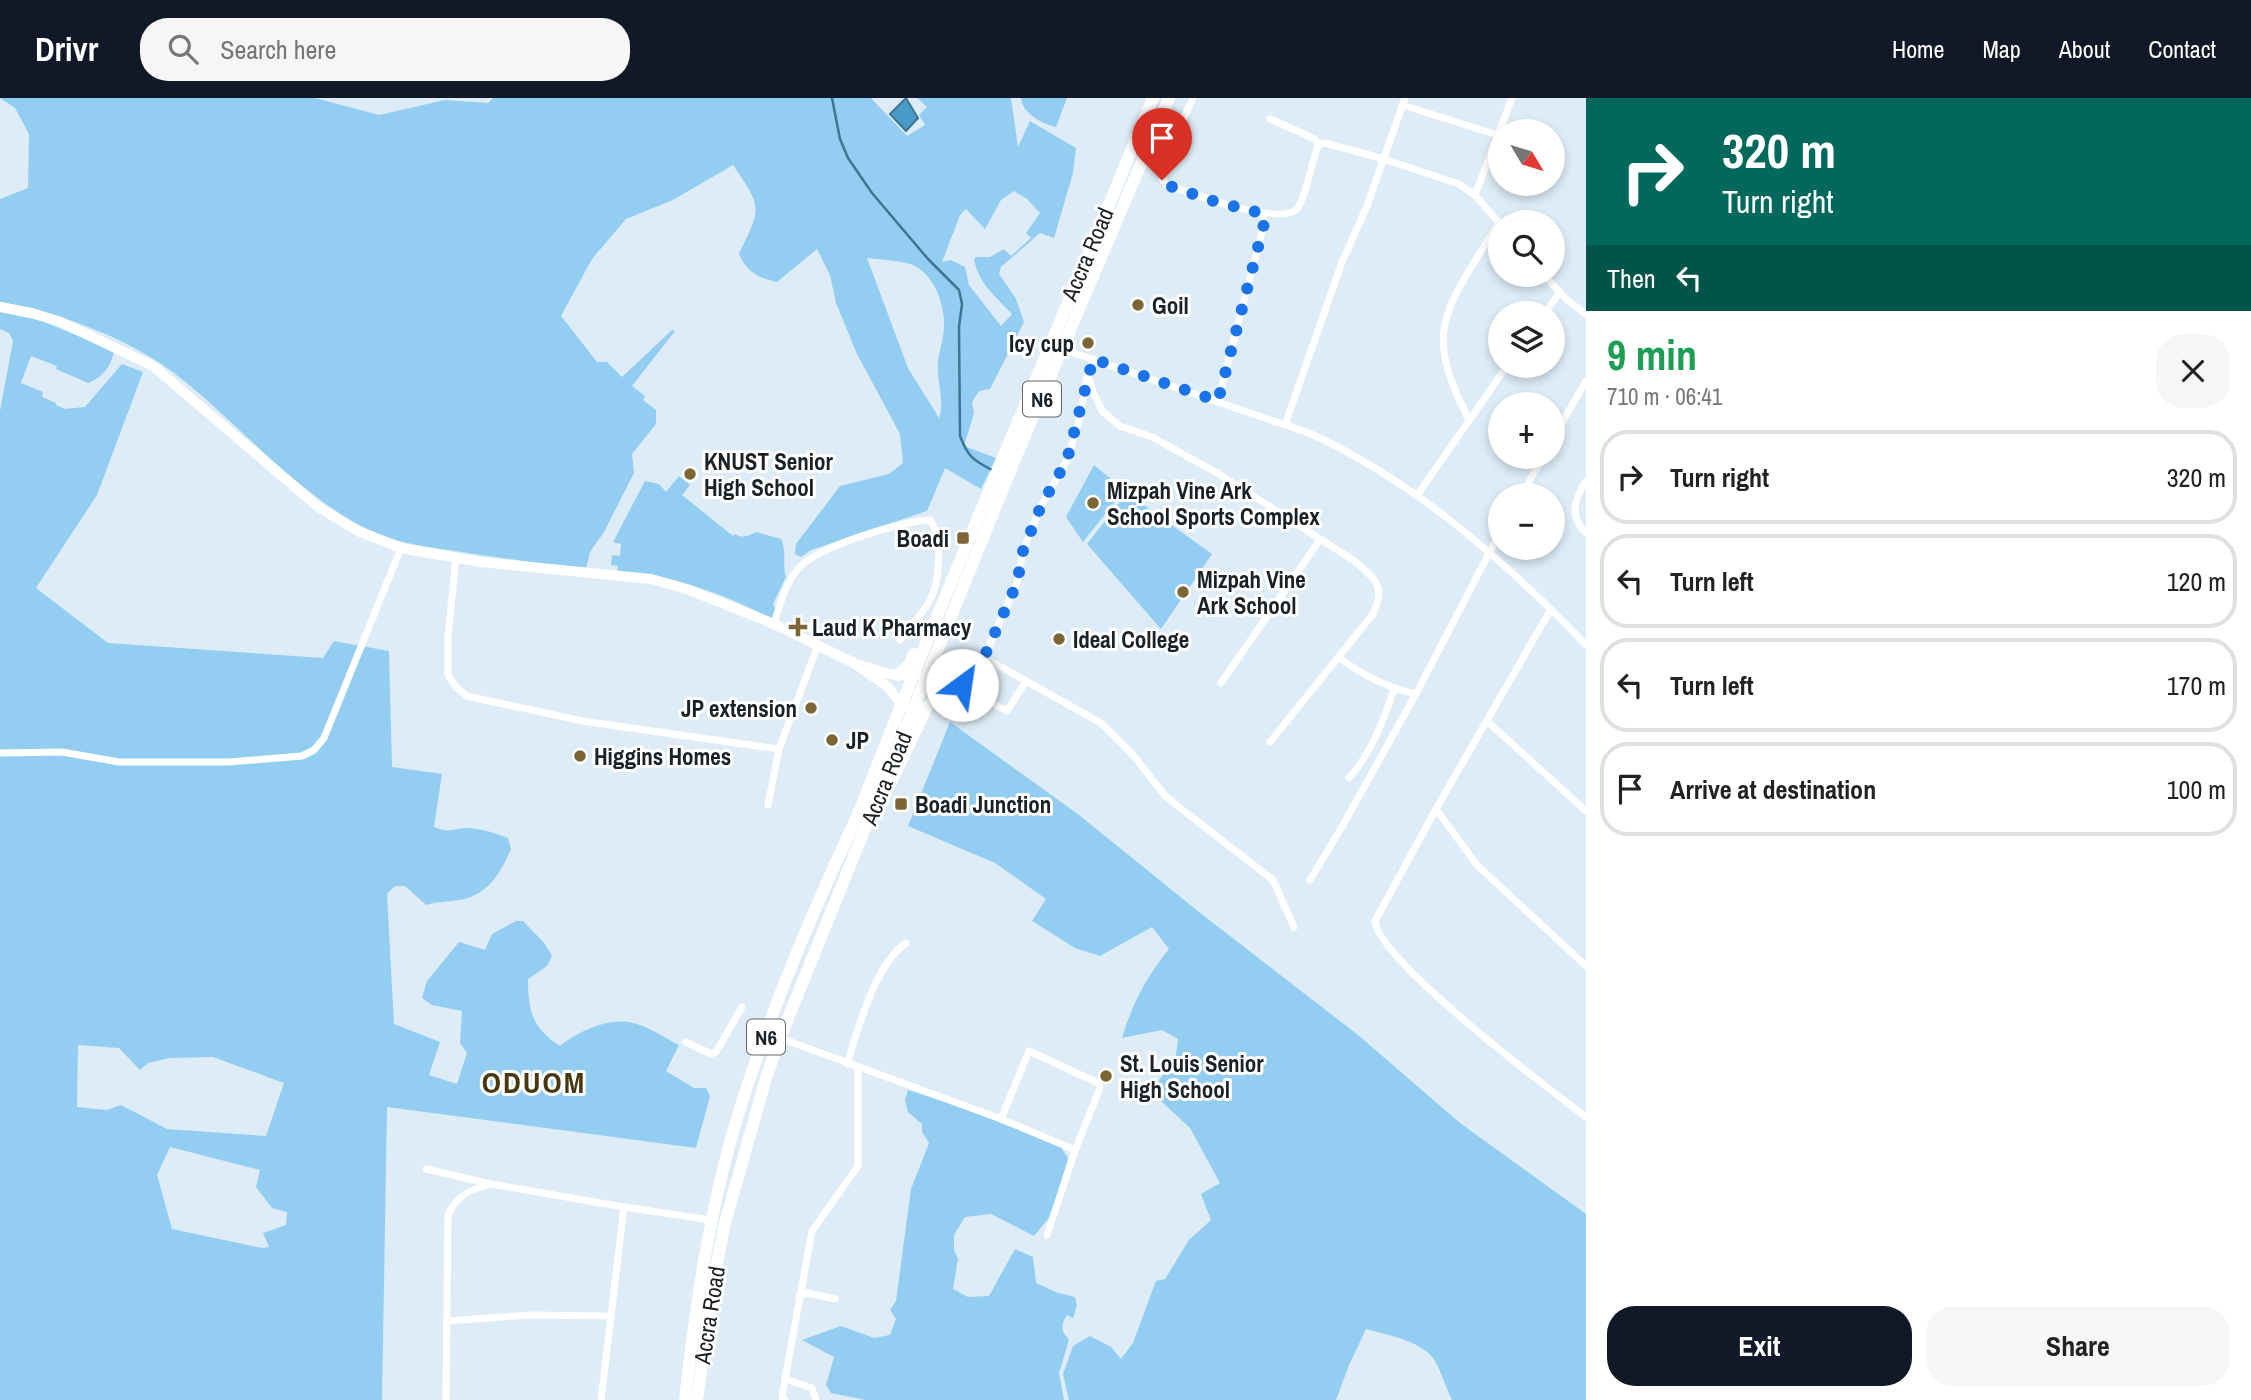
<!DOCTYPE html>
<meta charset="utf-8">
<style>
:root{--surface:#fff;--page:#f6f6f6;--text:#222;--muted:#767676;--line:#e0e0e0;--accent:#111827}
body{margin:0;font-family:"Archivo Narrow",sans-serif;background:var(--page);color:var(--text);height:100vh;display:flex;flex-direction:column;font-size:26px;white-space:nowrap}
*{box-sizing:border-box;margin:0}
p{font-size:23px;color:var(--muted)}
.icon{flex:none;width:38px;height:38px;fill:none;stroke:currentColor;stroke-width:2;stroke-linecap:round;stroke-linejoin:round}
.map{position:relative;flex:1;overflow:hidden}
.side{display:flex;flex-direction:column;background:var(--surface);width:665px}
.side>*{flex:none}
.hud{background:#00695c;color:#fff;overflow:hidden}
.needle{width:46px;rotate:128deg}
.controls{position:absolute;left:1488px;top:21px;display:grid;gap:14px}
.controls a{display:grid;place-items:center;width:77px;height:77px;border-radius:50%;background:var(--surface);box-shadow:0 4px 10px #0003;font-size:35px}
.pin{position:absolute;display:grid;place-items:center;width:60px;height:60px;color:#fff;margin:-72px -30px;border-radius:50% 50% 50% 0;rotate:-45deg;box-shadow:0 0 7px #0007}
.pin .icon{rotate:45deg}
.me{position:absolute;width:77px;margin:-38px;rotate:31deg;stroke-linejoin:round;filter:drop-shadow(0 0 5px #0008)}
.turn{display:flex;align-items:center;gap:24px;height:147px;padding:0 21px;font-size:32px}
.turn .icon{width:91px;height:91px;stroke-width:2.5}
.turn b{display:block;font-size:49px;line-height:60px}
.then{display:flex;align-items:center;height:66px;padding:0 21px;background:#0003;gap:14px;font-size:26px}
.round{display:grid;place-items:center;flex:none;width:74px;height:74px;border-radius:28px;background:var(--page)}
.head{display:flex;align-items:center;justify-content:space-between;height:119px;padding:0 21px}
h1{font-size:42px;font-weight:700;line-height:52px;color:#1e9e55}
.cta{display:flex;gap:14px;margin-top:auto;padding:14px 21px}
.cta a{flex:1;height:80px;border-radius:28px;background:var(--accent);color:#fff;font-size:28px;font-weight:700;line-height:80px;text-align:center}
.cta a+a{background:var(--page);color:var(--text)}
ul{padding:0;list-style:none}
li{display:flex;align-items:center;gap:21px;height:94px;margin:0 14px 10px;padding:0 7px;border:4px solid var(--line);border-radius:28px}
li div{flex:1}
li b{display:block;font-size:26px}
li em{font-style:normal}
header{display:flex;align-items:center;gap:42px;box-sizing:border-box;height:98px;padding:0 35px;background:var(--accent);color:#fff}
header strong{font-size:33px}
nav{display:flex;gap:38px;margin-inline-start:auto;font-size:24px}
.search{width:490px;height:63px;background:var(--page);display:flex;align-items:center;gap:18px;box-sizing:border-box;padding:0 24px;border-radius:28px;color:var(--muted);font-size:26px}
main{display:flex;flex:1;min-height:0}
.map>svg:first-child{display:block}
.green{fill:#93cef2;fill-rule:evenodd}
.water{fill:#4a9ac7;stroke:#3c7696;stroke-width:2}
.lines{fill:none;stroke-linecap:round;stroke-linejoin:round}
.stream{stroke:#3c7696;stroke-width:2.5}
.street{stroke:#fff;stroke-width:7}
.secondary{stroke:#fff;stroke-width:10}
.highway{stroke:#fff;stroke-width:12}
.route{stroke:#1a73e8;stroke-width:12;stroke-dasharray:0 21.6}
.poi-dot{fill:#7c6636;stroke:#fff;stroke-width:2.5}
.labels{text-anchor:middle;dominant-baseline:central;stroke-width:6;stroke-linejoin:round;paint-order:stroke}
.shield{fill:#fff;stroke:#606466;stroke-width:2}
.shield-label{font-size:21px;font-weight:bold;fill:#1c2125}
.street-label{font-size:23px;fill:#1c2125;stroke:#fff}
.poi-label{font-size:23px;font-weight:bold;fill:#1c2125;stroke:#fff;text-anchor:start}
.district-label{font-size:30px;font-weight:bold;letter-spacing:2px;fill:#483810;stroke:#fff}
</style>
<header>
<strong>Drivr</strong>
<div class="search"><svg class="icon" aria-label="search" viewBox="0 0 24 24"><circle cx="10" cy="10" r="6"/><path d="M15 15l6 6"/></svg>Search here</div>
<nav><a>Home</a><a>Map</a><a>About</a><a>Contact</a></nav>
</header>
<main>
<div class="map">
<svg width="1586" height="1302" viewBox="0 0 1586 1302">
<rect width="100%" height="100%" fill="#ddecf6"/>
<g class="green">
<path d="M0,0H315L379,17L445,2L488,5L493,0H871L907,38L925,27L919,17L927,9L917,0H1011L1018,49L1030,23L1076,50L1073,75L1054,140L1040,135L1001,169L999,176L1015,199L1024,224L990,291L979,293L972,304L974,315L964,348L996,360L981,391L945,370L927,413L811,452L801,459L795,456L796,446L840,388L889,376L903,365L900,336L857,256L836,205L830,177L817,151L777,184C758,180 747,174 739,156C761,109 763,111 733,67L673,102L626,121L592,161L561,218L597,264H607L622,279L672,232L675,233L632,288L645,298L643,302L656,312V326L632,356L634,375L604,434L590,454L586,471C543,465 499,460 455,453C429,449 403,446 378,436C307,406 244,331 183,282C131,240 65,217 0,204V101L28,90L29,36L15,10ZM1014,93L1027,101L1040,115L1026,135L1031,140L1011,158L1004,151L990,159H976L974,161C978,185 996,199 1012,216L1001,228L969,187L965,169L951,162L942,164L960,117L966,111L985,131L1001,102ZM867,160C877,161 906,163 915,168C935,179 945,207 944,229C944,242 938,254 938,267C937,285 945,303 939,320L908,270Z"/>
<path d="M1021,0H1067L1056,29C1042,26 1022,15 1021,0Z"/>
<path d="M0,214L42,223L114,253C110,270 104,278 88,285L56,271L57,268L31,258L21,285L43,294L42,299L56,305V307L65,311L85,309L122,266L143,274L97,397L36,490L108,545L323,560L334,543L389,553L392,669L442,676L434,729C450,736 452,730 468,730C483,731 495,735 508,740L511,751C501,774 489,795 464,801C451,804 438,803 426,807L405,788H395L387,796L394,926L440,944L429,977L457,986L467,955L460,945L462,913L432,907L422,900L427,883L459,844L485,852L492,836L516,823H523L545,846L552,858L547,868L528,881C528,912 532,930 560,948C579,933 609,919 633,925C648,928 665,940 679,947L666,973L694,990H706L710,998L696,1050L387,1009L382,1302H0V313L13,243L9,235L0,231ZM78,947L119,950L140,972L148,965L170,960L213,959L284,985L266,1038L167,1031L121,1007L107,1012L77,1009ZM170,1049L260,1072L256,1089L272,1110L287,1114L286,1127L263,1135L269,1149L262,1150L172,1131L157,1077Z"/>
<path d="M1094,367L1124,392L1083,444L1066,419Z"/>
<path d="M679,378L690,387L682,397L733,438L735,436C743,441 748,438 756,434L781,441C787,454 782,466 786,479L773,506L776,514L772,521C717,492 679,481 617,474L618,468L611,467L612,457L620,458L621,446L613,444L645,383L659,386L666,394Z"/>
<path d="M1127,395L1212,456L1161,531L1087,446Z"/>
<path d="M950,624L1079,717L1199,814L1358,937L1460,1025L1586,1116V1302H1452C1446,1290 1440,1270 1433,1260C1419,1242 1387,1237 1366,1231L1349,1267L1336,1302H1069L1063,1276L1073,1248L1090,1238L1111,1249L1121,1261L1133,1245L1156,1183L1165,1181L1189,1142L1211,1122L1201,1096L1220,1085L1190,1030L1160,1002L1156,987L1176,957L1178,941L1162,932L1122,940C1132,906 1147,878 1169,851L1152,829L1100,858L1075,850L1032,823L1046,801L995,765L908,728Z"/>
<path d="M908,992L961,1009L1060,1048L1068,1060L1052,1116L1034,1138L991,1116L965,1119L954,1137V1152L958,1161L953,1191L968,1199L989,1198L1015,1151L1033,1159L1036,1185L1058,1195L1075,1199L1077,1207L1073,1220L1067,1217C1060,1228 1061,1233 1069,1242L1059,1275L1064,1302H866L831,1295L826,1287L834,1259L802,1242L841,1228L874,1240L890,1237L896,1221L890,1212L896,1203L911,1091L929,1045L922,1034V1026L908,1014L905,1002Z"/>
</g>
<path class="water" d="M906,0L918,20L906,33L890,16Z"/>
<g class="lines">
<path class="stream" d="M832,0L840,41L848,60L872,95L928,161L959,192L962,206L959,229L960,338C968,359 973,362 992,372"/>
<g class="street">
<path d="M1193,0L1180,28L1163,75L1162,82L1167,87C1187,94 1286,131 1298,109C1309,92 1310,65 1319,46L1325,45L1384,61L1459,86L1475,97L1500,126"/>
<path d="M1402,7L1498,37"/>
<path d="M1270,21L1313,40L1319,46"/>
<path d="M1475,97L1512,0"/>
<path d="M1544,177L1567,202L1586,216"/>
<path d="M1545,215L1560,194"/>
<path d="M1062,251L1309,335C1416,384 1505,463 1586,547"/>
<path d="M1093,261L1088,278L1093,294L1103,314L1120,328L1152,339L1219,376L1356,464C1376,482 1386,489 1373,516L1270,644"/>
<path d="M1218,303L1264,126V115"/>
<path d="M1469,321C1454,293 1438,258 1445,226C1451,195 1482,153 1499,125"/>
<path d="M1285,327L1342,164L1367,108L1405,0"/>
<path d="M1552,342L1586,283"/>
<path d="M1586,383C1574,402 1569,419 1586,435"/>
<path d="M1418,396L1507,268"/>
<path d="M1521,397L1543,359"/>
<path d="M456,460L448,538V577L456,589L467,598L582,623L779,651"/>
<path d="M1551,511L1436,711L1375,823C1378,862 1549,991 1586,1019"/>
<path d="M774,526C780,507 785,486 798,471C816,449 901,423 930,422C943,439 940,484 930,502C923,516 909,529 900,542"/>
<path d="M985,557V560L1101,625L1134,658L1166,699L1273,782L1294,829"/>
<path d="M1338,559C1363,577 1385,589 1416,596"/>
<path d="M1026,583L1007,613L963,590L962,587L975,561L985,557L1017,485L1023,453L1041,408L1067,362L1079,323L1087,279"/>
<path d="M1221,585L1319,443"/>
<path d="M1488,624L1586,713"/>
<path d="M0,655L62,654L119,664H229L302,658L314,652L324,640L401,450"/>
<path d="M1349,680C1372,654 1383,624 1394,591"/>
<path d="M768,707L779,651L818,547"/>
<path d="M1436,711L1477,767L1586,868"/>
<path d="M1310,782L1343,727L1416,596L1500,434"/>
<path d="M780,940L1001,1021L1073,1051L1076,1050"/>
<path d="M686,944L711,956L716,954L742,909"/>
<path d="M847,966C858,931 875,866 906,845"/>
<path d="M1001,1021L1029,953L1098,985L1100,990L1076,1050L1047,1137"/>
<path d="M426,1071L491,1086L624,1109L711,1122"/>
<path d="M799,1198L807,1195L835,1201"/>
<path d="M447,1223L529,1217L610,1218"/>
<path d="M785,1281L812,1290L816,1302"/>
<path d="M446,1302L448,1118C456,1097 470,1092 490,1086"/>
<path d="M601,1302L624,1109"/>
<path d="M785,1302L782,1299L785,1281L812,1133L858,1068V970"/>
</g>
<g class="secondary">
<path d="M0,209L32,215L61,224L153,268L302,395L320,410L358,433L401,450L481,464L651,481L687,491L774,526L854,565L888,589L901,606L906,609"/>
<path d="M854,565L888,576L904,577"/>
<path d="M922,579C936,588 937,602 923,611"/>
</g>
<g class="highway">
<path d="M898,577L910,566L914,556"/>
<path d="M891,684L927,609"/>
<path d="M685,1302C696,1205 710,1108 739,1014C764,933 797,851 832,773C842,750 854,727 863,704C955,467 1057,235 1153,0"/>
<path d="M697,1302L713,1185L725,1125L766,980L780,940L1015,361L1169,0"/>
</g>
</g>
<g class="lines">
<path class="route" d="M962,587L975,561L985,557L1017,485L1023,453L1041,408L1067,362L1093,261L1218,303L1264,126V116L1210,102L1167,87L1162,82"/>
</g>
<g class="poi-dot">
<circle cx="1138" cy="207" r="7"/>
<circle cx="1088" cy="245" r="7"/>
<circle cx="690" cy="376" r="7"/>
<circle cx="1093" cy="405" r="7"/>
<rect x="956" y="433" width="14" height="14" rx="3.5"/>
<circle cx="1183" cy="494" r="7"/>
<path d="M794.5 518.5h7v7h7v7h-7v7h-7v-7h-7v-7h7z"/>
<circle cx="1059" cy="541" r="7"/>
<circle cx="811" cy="610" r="7"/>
<circle cx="832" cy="642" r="7"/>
<circle cx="580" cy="658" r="7"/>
<rect x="894" y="699" width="14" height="14" rx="3.5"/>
<circle cx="1106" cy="978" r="7"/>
</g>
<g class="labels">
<g class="shield">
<rect x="1023" y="283.5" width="38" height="35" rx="5"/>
<rect x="747" y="921.5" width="38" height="35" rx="5"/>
</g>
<g class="shield-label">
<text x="1042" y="301">N6</text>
<text x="766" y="939">N6</text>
</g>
<g class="street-label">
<text transform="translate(1087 156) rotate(-67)">Accra Road</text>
<text transform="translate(886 680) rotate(-68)">Accra Road</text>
<text transform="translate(709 1217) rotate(-81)">Accra Road</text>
</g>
<g class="poi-label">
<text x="1152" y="207">Goil</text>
<text x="1074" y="245" text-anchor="end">Icy cup</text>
<text x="704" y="363">KNUST Senior<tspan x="704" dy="26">High School</tspan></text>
<text x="1107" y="392">Mizpah Vine Ark<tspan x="1107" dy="26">School Sports Complex</tspan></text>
<text x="949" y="440" text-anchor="end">Boadi</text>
<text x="1197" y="481">Mizpah Vine<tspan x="1197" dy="26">Ark School</tspan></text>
<text x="812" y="529">Laud K Pharmacy</text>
<text x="1073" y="541">Ideal College</text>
<text x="797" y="610" text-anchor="end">JP extension</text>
<text x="846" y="642">JP</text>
<text x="594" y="658">Higgins Homes</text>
<text x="915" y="706">Boadi Junction</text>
<text x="1120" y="965">St. Louis Senior<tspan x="1120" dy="26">High School</tspan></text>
</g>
<g class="district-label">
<text x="534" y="984">ODUOM</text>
</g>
</g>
</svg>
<div class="controls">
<a><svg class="needle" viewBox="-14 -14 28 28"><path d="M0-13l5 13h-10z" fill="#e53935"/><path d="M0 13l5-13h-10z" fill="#767676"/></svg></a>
<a><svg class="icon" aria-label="search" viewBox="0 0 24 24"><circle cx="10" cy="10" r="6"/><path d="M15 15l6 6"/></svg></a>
<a><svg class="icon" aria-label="layers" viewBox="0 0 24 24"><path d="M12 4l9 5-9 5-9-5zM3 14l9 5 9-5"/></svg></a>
<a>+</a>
<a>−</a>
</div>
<div class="pin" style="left:1162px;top:82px;background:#d93025"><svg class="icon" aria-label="arrive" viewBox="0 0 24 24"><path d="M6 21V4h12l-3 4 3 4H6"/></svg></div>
<svg class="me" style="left:962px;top:587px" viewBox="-20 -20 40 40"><circle r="19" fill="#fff"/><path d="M0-13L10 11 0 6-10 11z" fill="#1a73e8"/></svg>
</div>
<section class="side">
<div class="hud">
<div class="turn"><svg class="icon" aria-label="right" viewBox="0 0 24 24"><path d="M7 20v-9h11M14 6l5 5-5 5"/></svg><div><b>320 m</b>Turn right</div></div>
<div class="then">Then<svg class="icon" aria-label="left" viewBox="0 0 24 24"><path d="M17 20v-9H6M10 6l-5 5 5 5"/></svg></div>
</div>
<div class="head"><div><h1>9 min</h1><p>710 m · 06:41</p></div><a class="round"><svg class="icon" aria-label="close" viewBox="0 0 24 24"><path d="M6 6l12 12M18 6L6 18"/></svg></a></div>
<ul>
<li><svg class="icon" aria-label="right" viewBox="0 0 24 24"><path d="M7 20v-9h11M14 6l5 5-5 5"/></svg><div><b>Turn right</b></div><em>320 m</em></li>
<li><svg class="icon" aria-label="left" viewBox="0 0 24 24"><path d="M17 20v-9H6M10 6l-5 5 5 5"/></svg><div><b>Turn left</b></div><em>120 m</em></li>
<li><svg class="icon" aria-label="left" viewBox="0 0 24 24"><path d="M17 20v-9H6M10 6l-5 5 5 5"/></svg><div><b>Turn left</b></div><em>170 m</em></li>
<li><svg class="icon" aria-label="arrive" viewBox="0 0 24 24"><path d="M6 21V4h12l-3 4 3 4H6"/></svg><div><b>Arrive at destination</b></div><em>100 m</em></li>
</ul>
<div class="cta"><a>Exit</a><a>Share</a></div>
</section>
</main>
